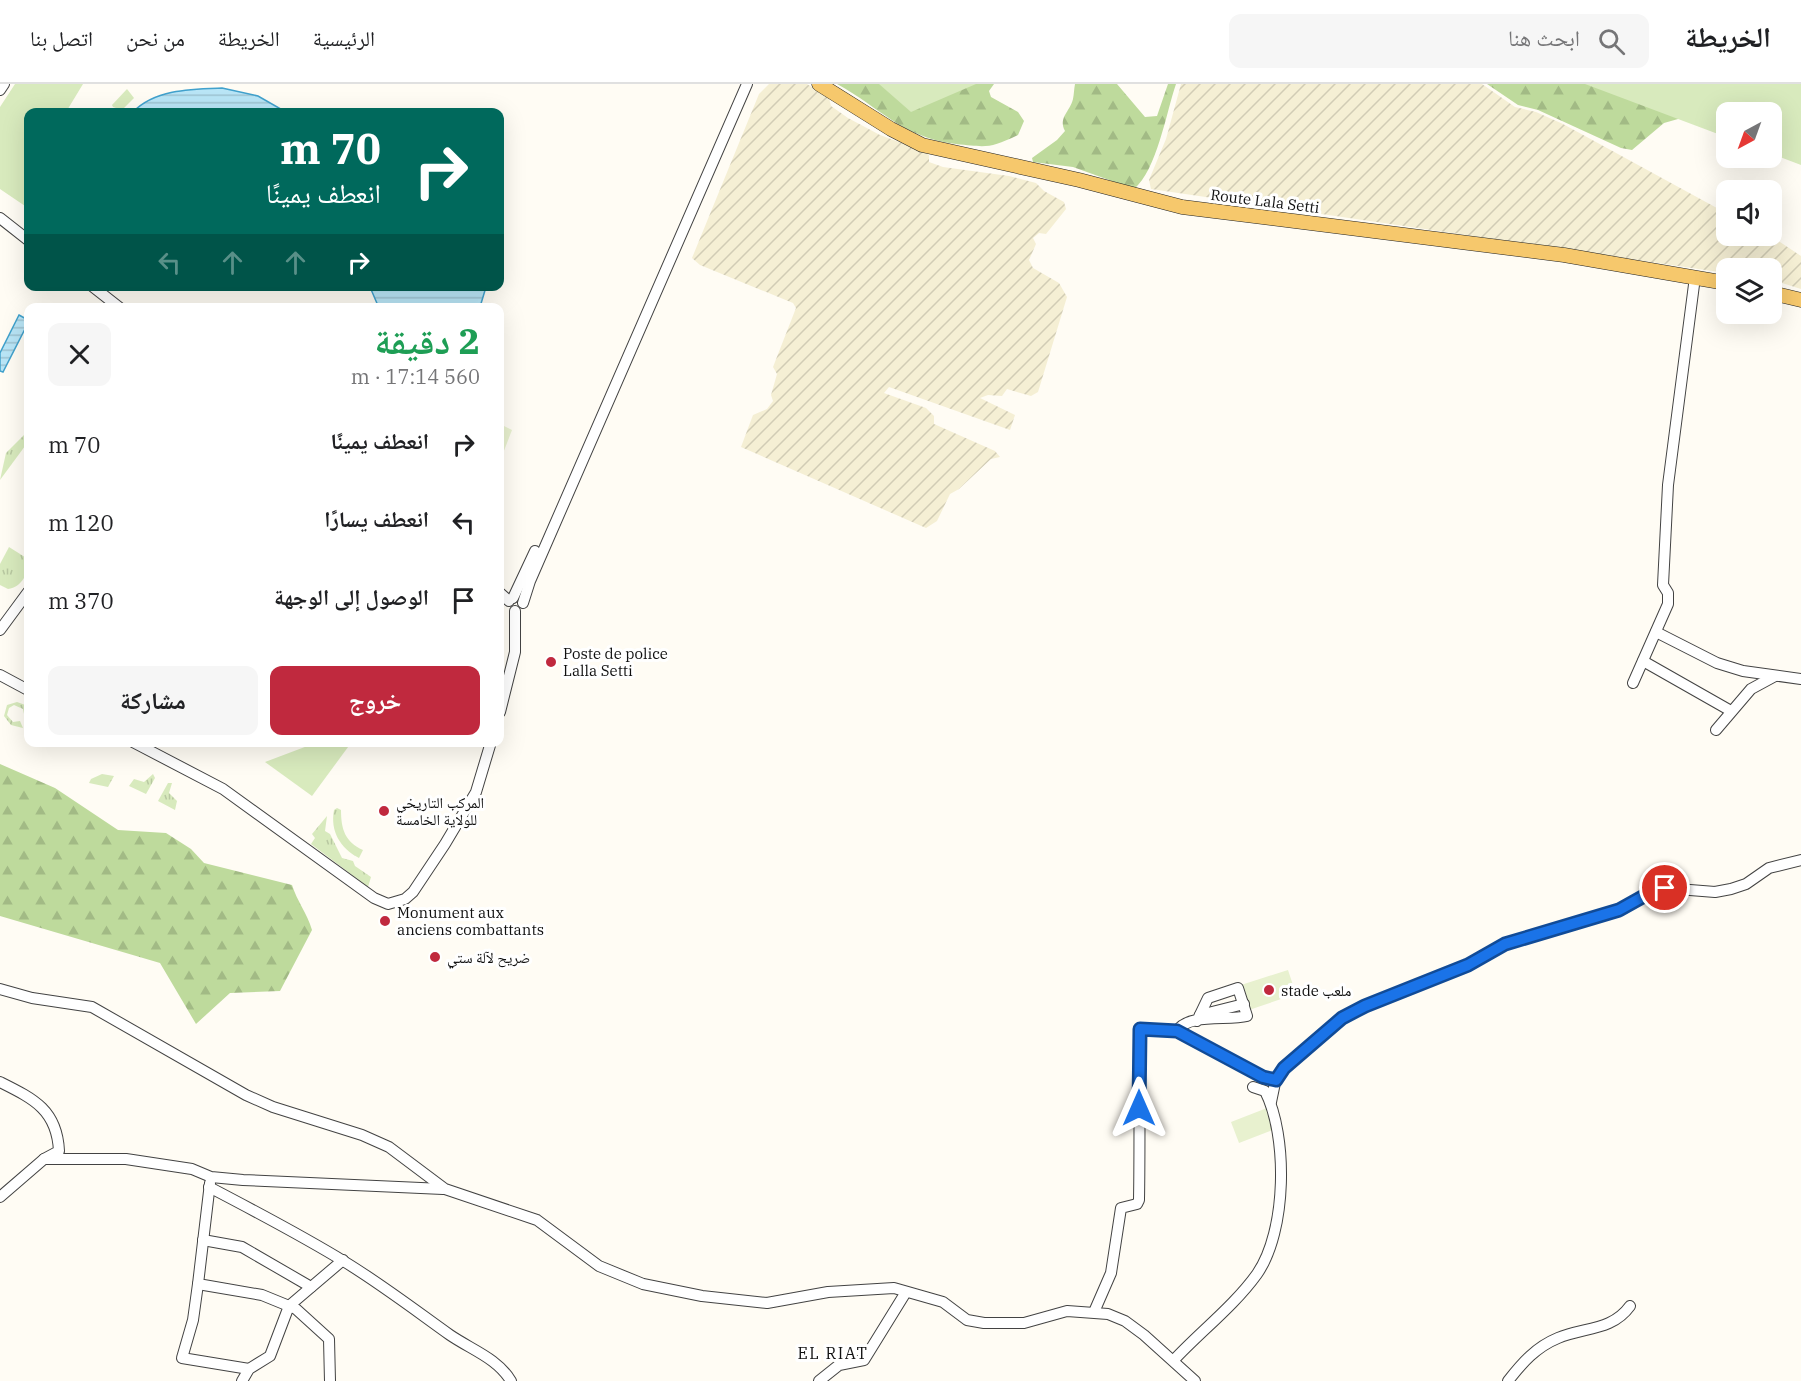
<!DOCTYPE html>
<html lang="ar">
<meta charset="utf-8">
<style>
:root{--surface:#fff;--page:#f6f6f6;--text:#202124;--muted:#757577;--line:#e0e0e0;--accent:#c0293e}
body{margin:0;font-family:"IBM Plex Serif","Noto Naskh Arabic",serif;background:var(--page);color:var(--text);direction:rtl;height:100vh;display:flex;flex-direction:column;font-size:22px;white-space:nowrap}
*{box-sizing:border-box;margin:0}
p{font-size:20px;color:var(--muted)}
.icon{flex:none;width:33px;height:33px;fill:none;stroke:currentColor;stroke-width:2;stroke-linecap:round;stroke-linejoin:round}
.map{position:relative;flex:1;overflow:hidden;direction:ltr}
.sheet{position:absolute;left:24px;top:219px;width:480px;height:444px;display:flex;flex-direction:column;background:var(--surface);border-radius:12px;box-shadow:0 6px 24px #0002;direction:rtl}
.sheet>*{flex:none}
.hud{position:absolute;left:24px;top:24px;width:480px;height:183px;border-radius:12px;box-shadow:0 6px 24px #0002;direction:rtl;background:#00695c;color:#fff;overflow:hidden}
.needle{width:39px;rotate:221deg}
.buttons{position:absolute;left:1716px;top:18px;display:grid;gap:12px}
.buttons a{display:grid;place-items:center;width:66px;height:66px;border-radius:12px;background:var(--surface);box-shadow:0 6px 24px #0002;font-size:30px}
.pin{position:absolute;display:grid;place-items:center;width:51px;height:51px;color:#fff;margin:-26px;border:3px solid #fff;border-radius:50%;box-shadow:0 2px 6px #0007}
.me{position:absolute;width:66px;margin:-33px;rotate:0deg;stroke-linejoin:round;filter:drop-shadow(0 0 4px #0008)}
.turn{display:flex;align-items:center;gap:21px;height:126px;padding:0 24px;font-size:27px}
.turn .icon{width:78px;height:78px;stroke-width:2.5}
.turn b{display:block;font-size:42px;line-height:51px}
.lanes{display:flex;align-items:center;height:57px;padding:0 24px;background:#0003;justify-content:center;gap:30px;direction:ltr}
.lanes .off{opacity:.35}
.round{display:grid;place-items:center;flex:none;width:63px;height:63px;border-radius:12px;background:var(--page)}
.overview{display:flex;align-items:center;justify-content:space-between;height:102px;padding:0 24px}
h1{font-size:36px;font-weight:700;line-height:45px;color:#1e9e55}
.cta{display:flex;gap:12px;margin-top:auto;padding:12px 24px}
.cta a{flex:1;height:69px;border-radius:12px;background:var(--accent);color:#fff;font-size:24px;font-weight:700;line-height:69px;text-align:center}
.cta a+a{background:var(--page);color:var(--text)}
ul{padding:0;list-style:none}
li{display:flex;align-items:center;gap:18px;height:78px;padding:0 24px}
li div{flex:1}
li b{display:block;font-size:22px}
li em{font-style:normal}
header{display:flex;align-items:center;gap:36px;box-sizing:border-box;height:84px;padding:0 30px;background:var(--surface);border-bottom:2px solid var(--line)}
header strong{font-size:28px}
nav{display:flex;gap:33px;margin-inline-start:auto;font-size:21px}
.search{width:420px;height:54px;background:var(--page);display:flex;align-items:center;gap:15px;box-sizing:border-box;padding:0 21px;border-radius:12px;color:var(--muted);font-size:22px}
.map>svg:first-child{display:block}
.farmland{fill:url(#farmland-furrows)}
.grass{fill:url(#grass-tufts)}
.forest{fill:url(#forest-firs)}
.park{fill:#d8eabd}
.pitch{fill:#e8f1cf}
.water{fill:url(#water-rules);stroke:#41a1cc;stroke-width:1.5}
.lines{fill:none;stroke-linecap:round;stroke-linejoin:round}
.minor-casing{stroke:#434343;stroke-width:12}
.major-casing{stroke:#212121;stroke-width:15}
.minor{stroke:#fff;stroke-width:10}
.major{stroke:#f6c86c;stroke-width:14}
.route-casing{stroke:#114b97;stroke-width:15}
.route{stroke:#1a73e8;stroke-width:10}
.poi-dot{fill:#c0293e;stroke:#fff;stroke-width:2}
.labels{text-anchor:middle;dominant-baseline:central;stroke-width:6;stroke-linejoin:round;paint-order:stroke}
.street-label{font-size:15px;fill:#101010;stroke:#fff}
.poi-label{font-size:15px;fill:#101010;stroke:#fff;text-anchor:start}
.neighbourhood-label{font-size:16px;letter-spacing:1.5px;fill:#101010;stroke:#fff}
</style>
<header>
<strong>الخريطة</strong>
<div class="search"><svg class="icon" aria-label="search" viewBox="0 0 24 24"><circle cx="10" cy="10" r="6"/><path d="M15 15l6 6"/></svg>ابحث هنا</div>
<nav><a>الرئيسية</a><a>الخريطة</a><a>من نحن</a><a>اتصل بنا</a></nav>
</header>
<div class="map">
<svg width="1801" height="1297" viewBox="0 0 1801 1297">
<defs>
<pattern id="farmland-furrows" width="10" height="10" patternUnits="userSpaceOnUse" patternTransform="scale(1.5)"><rect width="10" height="10" fill="#f5efd4"/><path d="M-1 1l2-2M0 10L10 0M9 11l2-2" fill="none" stroke="#d1ccb5"/></pattern>
<pattern id="grass-tufts" width="24" height="20" patternUnits="userSpaceOnUse" patternTransform="scale(1.5)"><rect width="24" height="20" fill="#d8eabd"/><path d="M3 7l-1-3M5 7V3M7 7l1-3M15 17l-1-3M17 17v-4M19 17l1-3" fill="none" stroke="#b8c8a1"/></pattern>
<pattern id="forest-firs" width="22" height="20" patternUnits="userSpaceOnUse" patternTransform="scale(1.5)"><rect width="22" height="20" fill="#beda9c"/><path d="M5 1l3.5 6h-7zM16 11l3.5 6h-7z" fill="#a2ba85"/></pattern>
<pattern id="water-rules" width="6" height="5" patternUnits="userSpaceOnUse" patternTransform="scale(1.5)"><rect width="6" height="5" fill="#b9e5f6"/><path d="M0 2.5h6" fill="none" stroke="#9ec3d2"/></pattern>
</defs>
<rect width="100%" height="100%" fill="#fffcf4"/>
<g class="farmland">
<path d="M769,0H807L829,14L831,22L848,34L880,51L921,66L929,71V78L943,83L1009,92L1036,99L1044,107L1064,118L1066,125L1046,150L1039,149L1033,154L1036,160L1029,176L1033,184L1059,199L1067,213L1038,308L1031,312L1007,305L1002,312L988,311L980,314L1015,331L1010,346L889,303L884,309L926,324L934,332V340L995,367L1000,373L991,375L959,405L950,410L937,437L926,444L741,363L753,331L767,325L773,317L771,311L777,290L773,283L796,224L793,219L700,181L692,174L759,10Z"/>
<path d="M1181,0H1482L1515,23L1536,28L1563,40L1726,129V152H1768L1780,158L1801,172V205L1772,196V184H1726V189L1151,105L1149,96L1166,55Z"/>
</g>
<g class="grass">
<path d="M127,5L134,14L122,26L113,23L112,21Z"/>
<path d="M26,349L28,350V358L0,396L6,369Z"/>
<path d="M9,463L28,475C29,489 22,503 8,505L0,501V480Z"/>
<path d="M17,618L28,622V627L24,630L23,625L14,621L9,624L7,631L13,638L20,637L23,644L11,641L4,632L7,621Z"/>
<path d="M102,690L114,692L108,703L89,699L91,695Z"/>
<path d="M153,690L155,694L146,710L129,702L134,695L144,698Z"/>
<path d="M168,699H172L169,709L177,717L175,726L158,717Z"/>
<path d="M337,724L341,726C341,745 345,758 363,766L359,774C340,764 330,747 334,726Z"/>
<path d="M327,732L325,747L330,750L342,774L353,777L355,782L371,793L368,803L311,760L315,754L312,750Z"/>
</g>
<g class="forest">
<path d="M837,0H994L989,7L991,13L1018,28L1024,37L1018,51C989,65 986,63 956,60C901,53 881,24 837,0Z"/>
<path d="M1075,0H1117L1145,33L1157,32L1168,0H1176C1166,29 1157,86 1134,105L1073,83L1033,78L1032,74L1057,56L1065,47C1058,33 1070,28 1073,15C1074,10 1074,5 1075,0Z"/>
<path d="M1487,0H1801L1772,28L1692,31L1664,39L1632,66L1621,64L1538,26L1518,21Z"/>
<path d="M0,680L55,704L118,746L166,749L191,765L204,779L292,801C297,817 307,829 312,846L280,907L230,909L196,940L160,879L0,832Z"/>
</g>
<g class="park">
<path d="M15,0H83L66,28H28V124L0,105V23Z"/>
<path d="M879,0H976L911,28Z"/>
<path d="M1585,0H1801V81L1772,70V28H1726V53Z"/>
<path d="M318,658L351,659L312,712L265,678Z"/>
</g>
<g class="pitch">
<path d="M500,340L512,346L500,377Z"/>
<path d="M1288,886L1296,910L1249,926L1241,901Z"/>
<path d="M1267,1024L1275,1045L1239,1059L1231,1038Z"/>
</g>
<g class="water">
<path d="M222,4L258,12L286,28H133C155,5 192,5 222,4Z"/>
<path d="M486,203L480,223L379,224L370,203Z"/>
<path d="M19,231L28,236V239L3,288L0,287V269Z"/>
</g>
<g class="lines">
<defs>
<g id="minor">
<path d="M0,6L4,0"/>
<path d="M0,134L28,156"/>
<path d="M92,202L120,224"/>
<path d="M500,509L509,517"/>
<path d="M513,514L535,467"/>
<path d="M523,519L530,497L747,0"/>
<path d="M0,546L28,508"/>
<path d="M1656,548L1717,579L1743,587L1801,595"/>
<path d="M1643,577L1731,627"/>
<path d="M0,591L28,606"/>
<path d="M1633,599L1668,520V509L1663,501L1668,401L1695,193"/>
<path d="M500,628L515,568V527"/>
<path d="M1716,646L1751,605L1775,592"/>
<path d="M133,658L223,705L374,814L388,820L405,815L413,808L445,760L476,708L491,658"/>
<path d="M0,905L32,914L92,923L246,1011L273,1023L362,1051L389,1063L445,1105L537,1136L599,1182L643,1200L702,1212L767,1219L828,1208L894,1204L943,1218L967,1236L984,1239H1024L1067,1227L1108,1230L1125,1237L1144,1251L1195,1297"/>
<path d="M1200,931L1244,920"/>
<path d="M1177,947C1188,929 1228,937 1247,932L1238,904L1208,914L1197,937"/>
<path d="M0,998C34,1015 57,1026 59,1067L44,1075L0,1113"/>
<path d="M1271,1018L1276,994L1284,984L1342,935L1365,922L1468,881L1505,860L1619,826L1653,807L1665,804L1715,808L1731,805L1746,800L1769,784L1801,776"/>
<path d="M44,1075H126L192,1085L211,1093L243,1096L443,1105"/>
<path d="M210,1099L198,1200L262,1211L289,1222L296,1225L329,1255L330,1297"/>
<path d="M209,1103C255,1127 301,1151 345,1178C381,1200 415,1226 450,1251C472,1266 497,1274 511,1297"/>
<path d="M203,1156L242,1163L311,1203"/>
<path d="M198,1200L193,1236L182,1274L249,1285"/>
<path d="M1094,1228L1111,1189L1121,1124L1137,1120L1139,1116C1140,1059 1139,1002 1140,945L1177,947L1263,993L1276,997"/>
<path d="M1174,1276C1200,1248 1234,1222 1257,1190C1287,1147 1288,1052 1265,1007L1253,1003"/>
<path d="M242,1297L249,1285L270,1272L289,1222L343,1176"/>
<path d="M819,1297L839,1281L864,1276L906,1208"/>
<path d="M1508,1297C1522,1279 1536,1263 1558,1254C1584,1243 1612,1247 1630,1222"/>
</g>
<g id="major">
<path d="M819,0L891,45L922,61L1079,96L1182,123L1564,171L1726,199"/>
<path d="M1772,209L1801,216"/>
</g>
</defs>
<use href="#minor" class="minor-casing"/>
<use href="#major" class="major-casing"/>
<use href="#minor" class="minor"/>
<use href="#major" class="major"/>
</g>
<g class="lines">
<defs>
<path id="route" d="M1139,1024L1140,945L1177,947L1263,993L1276,996L1284,984L1342,934L1365,922L1468,881L1505,860L1619,826L1653,807L1665,804"/>
</defs>
<use href="#route" class="route-casing"/>
<use href="#route" class="route"/>
</g>
<g class="poi-dot">
<circle cx="551" cy="578" r="6"/>
<circle cx="384" cy="727" r="6"/>
<circle cx="385" cy="837" r="6"/>
<circle cx="435" cy="873" r="6"/>
<circle cx="1269" cy="906" r="6"/>
</g>
<g class="labels">
<g class="street-label">
<text transform="translate(1265 117) rotate(7)">Route Lala Setti</text>
</g>
<g class="poi-label">
<text x="563" y="569">Poste de police<tspan x="563" dy="17">Lalla Setti</tspan></text>
<text x="396" y="718">المركب التاريخي<tspan x="396" dy="17">للولاية الخامسة</tspan></text>
<text x="397" y="828">Monument aux<tspan x="397" dy="17">anciens combattants</tspan></text>
<text x="447" y="873">ضريح لآلة ستي</text>
<text x="1281" y="906">stade ملعب</text>
</g>
<g class="neighbourhood-label">
<text x="833" y="1269">EL RIAT</text>
</g>
</g>
</svg>
<div class="buttons">
<a><svg class="needle" viewBox="-14 -14 28 28"><path d="M0-13l5 13h-10z" fill="#e53935"/><path d="M0 13l5-13h-10z" fill="#757577"/></svg></a>
<a><svg class="icon" aria-label="sound" viewBox="0 0 24 24"><path d="M4 9h4l5-4v14l-5-4H4zM17 9q2 3 0 6"/></svg></a>
<a><svg class="icon" aria-label="layers" viewBox="0 0 24 24"><path d="M12 4l9 5-9 5-9-5zM3 14l9 5 9-5"/></svg></a>
</div>
<div class="pin" style="left:1665px;top:804px;background:#d93025"><svg class="icon" aria-label="arrive" viewBox="0 0 24 24"><path d="M6 21V4h12l-3 4 3 4H6"/></svg></div>
<svg class="me" style="left:1139px;top:1024px" viewBox="-20 -20 40 40"><path d="M0-17L14 15 0 8-14 15z" fill="#1a73e8" stroke="#fff" stroke-width="4"/></svg>
<div class="hud">
<div class="turn"><svg class="icon" aria-label="right" viewBox="0 0 24 24"><path d="M7 20v-9h11M14 6l5 5-5 5"/></svg><div><b>70 m</b>انعطف يمينًا</div></div>
<div class="lanes"><svg class="icon off" aria-label="left" viewBox="0 0 24 24"><path d="M17 20v-9H6M10 6l-5 5 5 5"/></svg><svg class="icon off" aria-label="ahead" viewBox="0 0 24 24"><path d="M12 20V5M6 11l6-6 6 6"/></svg><svg class="icon off" aria-label="ahead" viewBox="0 0 24 24"><path d="M12 20V5M6 11l6-6 6 6"/></svg><svg class="icon" aria-label="right" viewBox="0 0 24 24"><path d="M7 20v-9h11M14 6l5 5-5 5"/></svg></div>
</div>
<section class="sheet">
<div class="overview"><div><h1>2 دقيقة</h1><p>560 m · 17:14</p></div><a class="round"><svg class="icon" aria-label="close" viewBox="0 0 24 24"><path d="M6 6l12 12M18 6L6 18"/></svg></a></div>
<ul>
<li><svg class="icon" aria-label="right" viewBox="0 0 24 24"><path d="M7 20v-9h11M14 6l5 5-5 5"/></svg><div><b>انعطف يمينًا</b></div><em>70 m</em></li>
<li><svg class="icon" aria-label="left" viewBox="0 0 24 24"><path d="M17 20v-9H6M10 6l-5 5 5 5"/></svg><div><b>انعطف يسارًا</b></div><em>120 m</em></li>
<li><svg class="icon" aria-label="arrive" viewBox="0 0 24 24"><path d="M6 21V4h12l-3 4 3 4H6"/></svg><div><b>الوصول إلى الوجهة</b></div><em>370 m</em></li>
</ul>
<div class="cta"><a>خروج</a><a>مشاركة</a></div>
</section>
</div>
